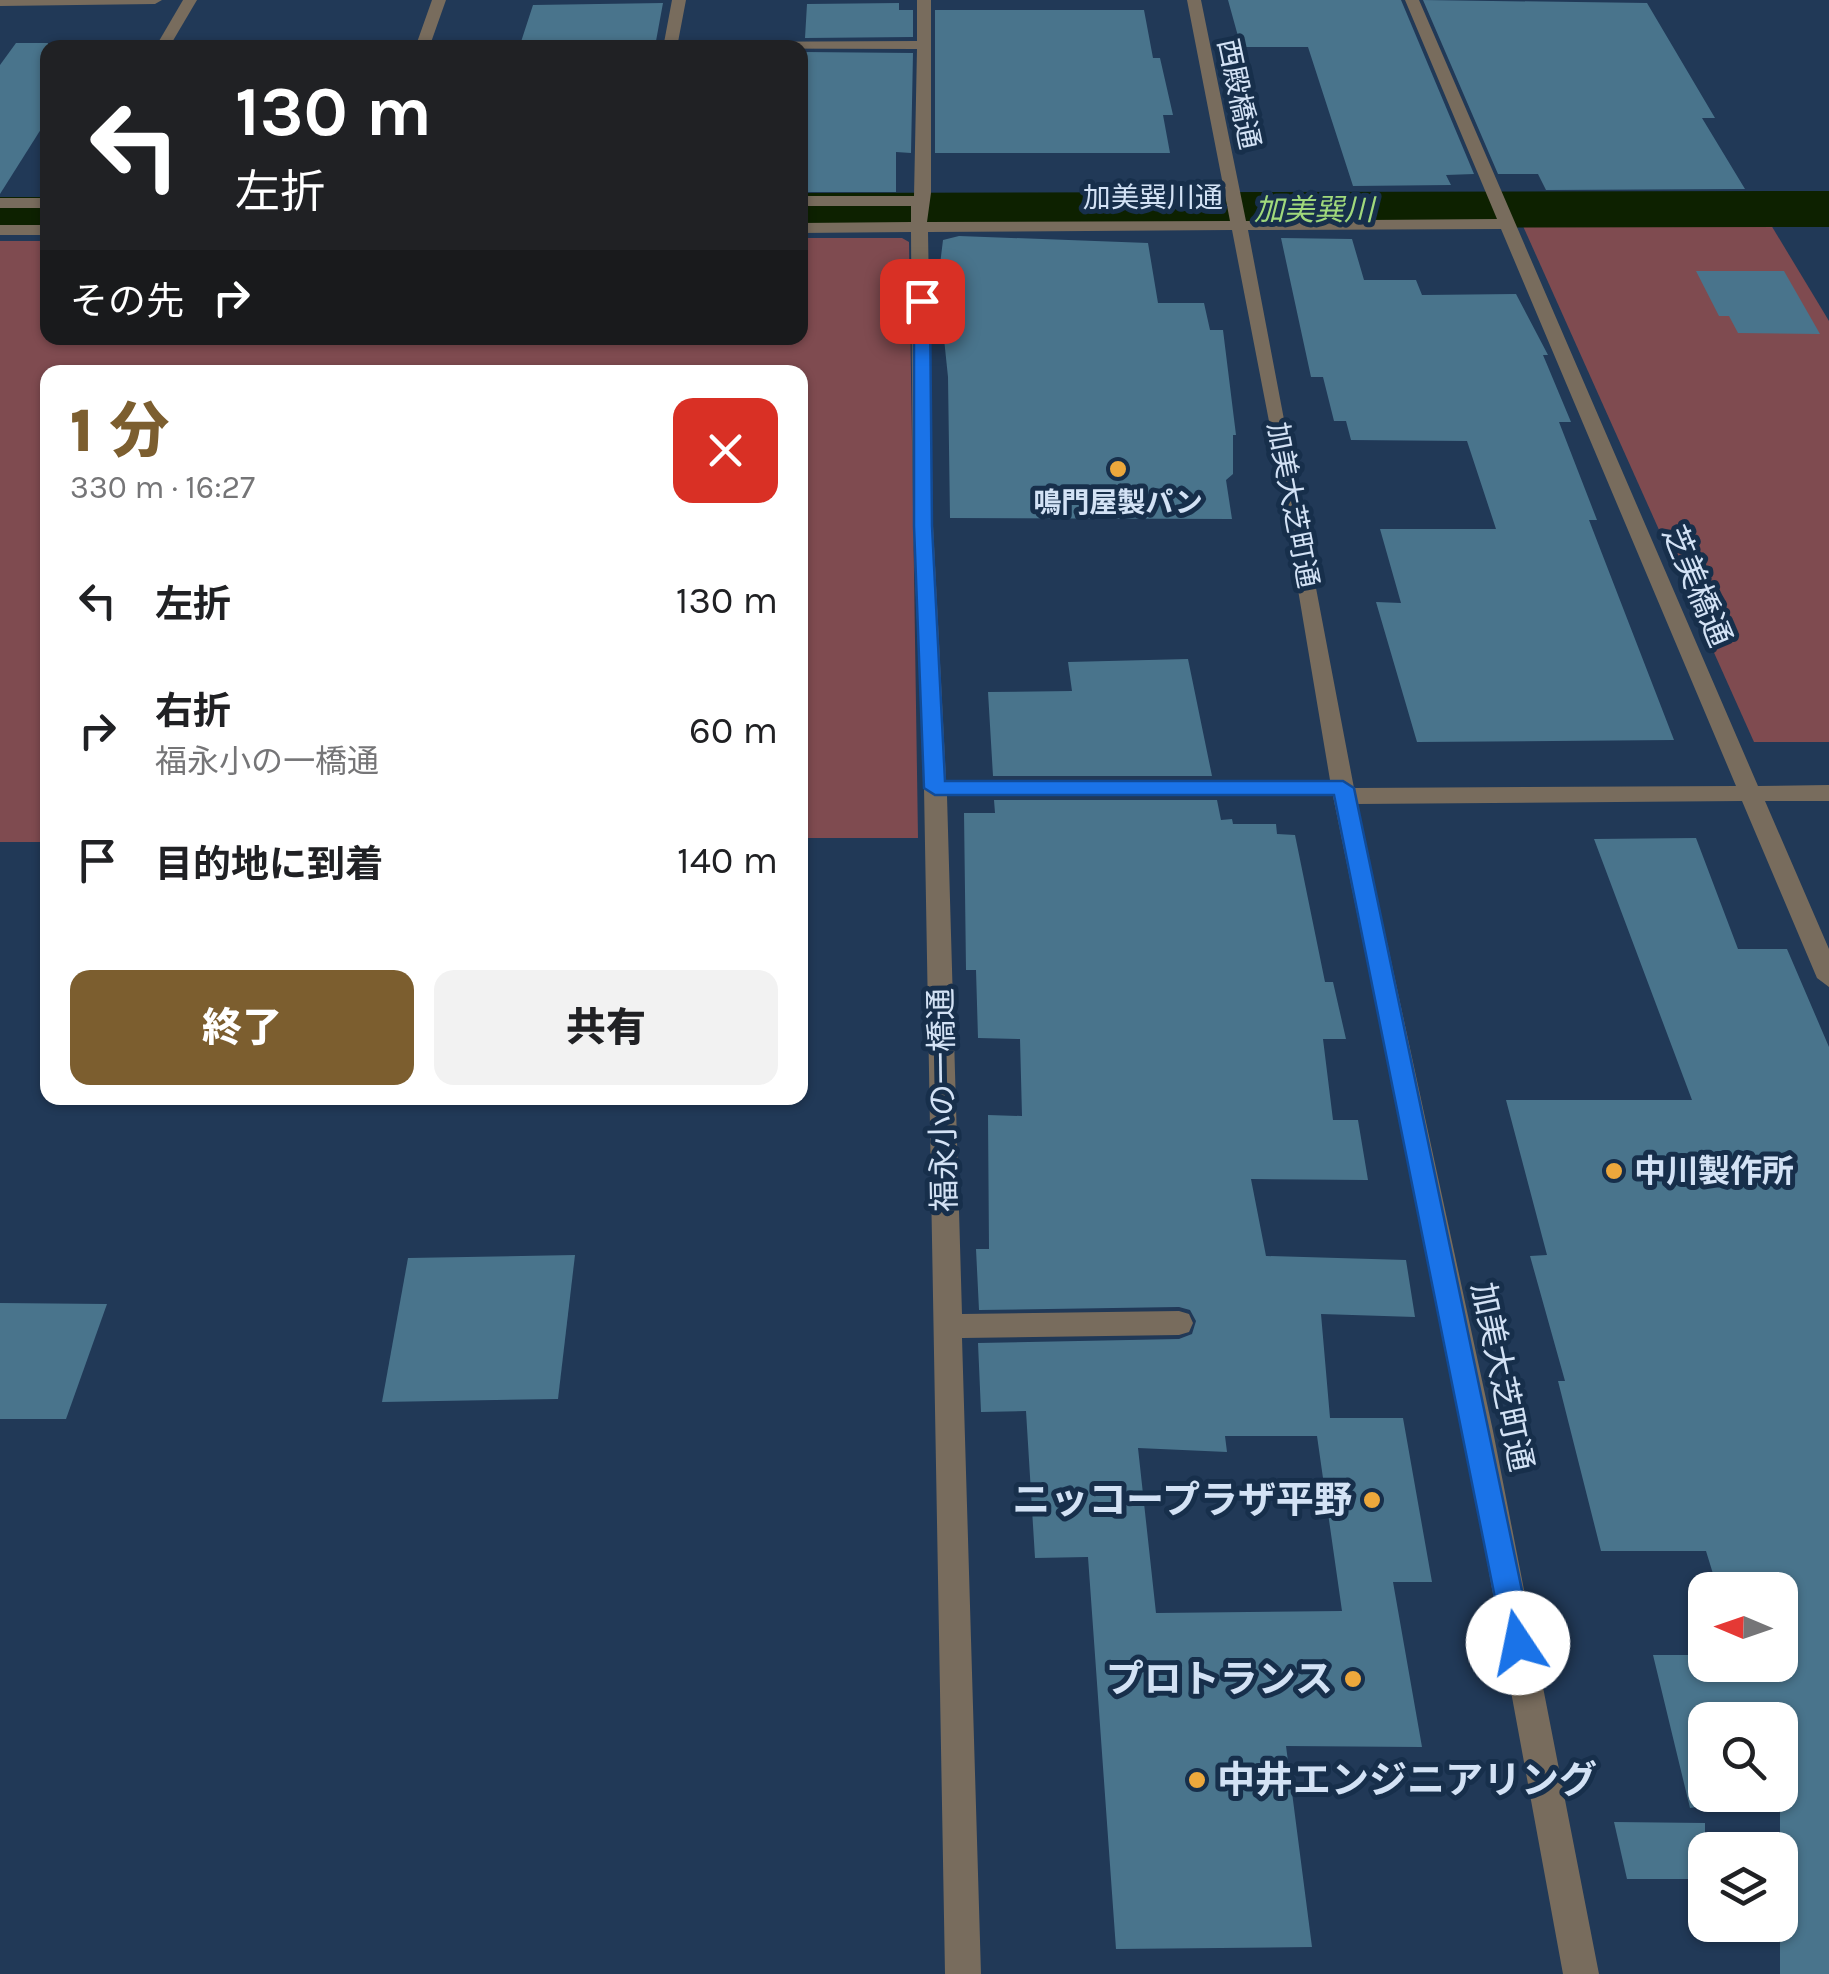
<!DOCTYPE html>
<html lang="ja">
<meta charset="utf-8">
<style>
:root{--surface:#fff;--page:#f2f2f2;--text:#202124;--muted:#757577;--accent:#7c5e2f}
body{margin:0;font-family:Karla,"Noto Sans JP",sans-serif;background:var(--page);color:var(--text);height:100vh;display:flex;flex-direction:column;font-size:38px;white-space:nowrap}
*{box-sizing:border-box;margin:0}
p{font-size:32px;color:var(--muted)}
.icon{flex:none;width:55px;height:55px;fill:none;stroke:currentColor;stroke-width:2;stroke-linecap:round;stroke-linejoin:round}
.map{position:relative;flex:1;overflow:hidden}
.panel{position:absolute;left:40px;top:365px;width:768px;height:740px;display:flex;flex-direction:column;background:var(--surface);border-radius:20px;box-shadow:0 2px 8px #0004}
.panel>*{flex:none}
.top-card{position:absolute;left:40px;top:40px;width:768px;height:305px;border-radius:20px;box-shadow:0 2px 8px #0004;background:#202124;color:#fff;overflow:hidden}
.needle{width:65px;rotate:272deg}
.tools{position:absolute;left:1688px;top:1572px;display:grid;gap:20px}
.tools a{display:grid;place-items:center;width:110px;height:110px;border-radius:20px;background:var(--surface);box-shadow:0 2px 8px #0004;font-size:50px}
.pin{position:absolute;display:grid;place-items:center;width:85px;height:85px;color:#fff;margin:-42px;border-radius:20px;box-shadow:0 5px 15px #0006}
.me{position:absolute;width:110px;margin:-55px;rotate:349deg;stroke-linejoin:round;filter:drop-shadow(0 0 8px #0008)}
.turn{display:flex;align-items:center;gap:35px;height:210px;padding:0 30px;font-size:45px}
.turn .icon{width:130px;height:130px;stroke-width:2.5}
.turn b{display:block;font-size:70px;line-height:85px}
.then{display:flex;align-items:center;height:95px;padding:0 30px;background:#0003;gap:20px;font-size:38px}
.round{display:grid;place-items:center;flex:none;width:105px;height:105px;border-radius:20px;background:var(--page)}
.overview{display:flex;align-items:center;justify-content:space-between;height:170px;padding:0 30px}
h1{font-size:60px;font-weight:800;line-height:75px;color:var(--accent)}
.primary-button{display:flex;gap:20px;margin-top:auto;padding:20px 30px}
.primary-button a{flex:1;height:115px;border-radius:20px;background:var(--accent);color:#fff;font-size:40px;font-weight:800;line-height:115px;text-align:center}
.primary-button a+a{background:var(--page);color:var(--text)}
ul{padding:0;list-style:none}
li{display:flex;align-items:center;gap:30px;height:130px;padding:0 30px}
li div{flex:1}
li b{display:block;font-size:38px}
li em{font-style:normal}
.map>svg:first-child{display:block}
.green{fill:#7f4b50}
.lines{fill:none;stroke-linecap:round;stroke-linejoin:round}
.river{fill:#0d2100;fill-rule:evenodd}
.building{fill:#49748c;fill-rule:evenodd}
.minor{fill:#786c5d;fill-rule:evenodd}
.route{fill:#1a73e8;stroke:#114b97;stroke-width:2.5}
.poi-dot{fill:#eda83c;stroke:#172f4b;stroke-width:4}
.labels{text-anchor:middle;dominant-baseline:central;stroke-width:10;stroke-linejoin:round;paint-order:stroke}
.far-street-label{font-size:28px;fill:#d3e2f5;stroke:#172f4b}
.far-poi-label{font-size:28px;font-weight:bold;fill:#d3e2f5;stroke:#172f4b}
.far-water-label{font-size:30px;font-style:italic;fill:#a0d97c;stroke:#172f4b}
.street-label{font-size:32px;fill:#d3e2f5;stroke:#172f4b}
.poi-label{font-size:32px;font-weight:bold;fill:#d3e2f5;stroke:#172f4b;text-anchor:start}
.near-poi-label{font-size:38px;font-weight:bold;fill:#d3e2f5;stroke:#172f4b;text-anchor:end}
</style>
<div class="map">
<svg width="1829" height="1974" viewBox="0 0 1829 1974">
<rect width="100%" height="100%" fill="#213957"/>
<g class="green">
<path d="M1771,225L1829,321V742H1754L1523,226Z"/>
<path d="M800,238H902L909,242L918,838H800V372H48L47,842H0V241H47L48,338H800Z"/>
</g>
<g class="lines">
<g class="river">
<path d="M1829,191V227L800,229V193Z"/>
<rect x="0" y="197" width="48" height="36"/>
</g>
</g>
<g class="building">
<path d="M1228,0H1401L1474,174L1446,175L1451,185L1353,186L1308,47H1241Z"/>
<path d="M1423,0L1647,3L1715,118H1702L1745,189L1546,190L1538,174H1498Z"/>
<path d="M663,3L656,41H633L632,48H519L533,5Z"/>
<path d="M899,3V10H913V37L805,38L807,4Z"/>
<path d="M935,10H1144L1153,58H1160L1173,115H1163L1170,153H935Z"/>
<path d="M16,43H48V118L0,194V65Z"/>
<path d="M804,52L913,53L911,153L896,152V192H800Z"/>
<path d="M959,236L1148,243L1158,303H1204L1210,330H1223L1236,435H1233V474L1226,480L1232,519L950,518L948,377L938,281L943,240Z"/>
<path d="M1281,238L1352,239L1364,280H1416L1422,295L1516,294L1548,355H1543L1571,422H1559L1597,520H1589L1674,740L1417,742L1376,602L1401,603L1380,529H1496L1467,441L1351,440L1346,421H1334L1323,377H1311Z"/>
<path d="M1696,271H1784L1820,334L1738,333L1729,316H1719Z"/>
<path d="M1188,659L1212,776H993L988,692L1072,691L1068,662Z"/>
<path d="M994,800H1217L1221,820L1232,819L1233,824H1276L1277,834L1295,835L1325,982H1333L1346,1039H1323L1333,1120H1358L1368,1180L1251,1179L1266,1256L1406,1260L1415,1317L1321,1314L1330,1418H1403L1432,1582H1393L1422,1747L1286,1746L1312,1947L1116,1949L1088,1557L1035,1558L1026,1411L981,1412L978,1343L1179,1339L1192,1334L1196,1321L1190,1310L1179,1307L979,1310L976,1249H989L988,1115L1022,1116L1020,1039L978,1038L976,970H966L964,813H995ZM1225,1436H1317L1342,1611L1156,1613L1138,1448L1227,1452Z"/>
<path d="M1696,838L1738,949H1787L1829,1047V1974H1780V1720H1705V1806L1690,1808L1653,1655H1705V1665H1780V1590H1718L1706,1551H1601L1558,1381H1565L1530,1256L1547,1255L1506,1100H1692L1594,839Z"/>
<path d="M575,1255L558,1399L382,1402L408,1258Z"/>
<path d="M0,1303L107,1304L66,1419H0Z"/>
<path d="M1614,1822L1705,1823V1879H1627Z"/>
</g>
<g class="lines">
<g class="minor">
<path d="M0,0H162L155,4L0,6Z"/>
<path d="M183,0H197L171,44H161L159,41Z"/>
<path d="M432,0H446L429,48H415Z"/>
<path d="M672,0H686L678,42L917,41V0H931V193L927,222L1230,221L1187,0H1201L1246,221L1497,219L1405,0H1419L1758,786L1829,785V801H1765L1829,949V987L1817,978L1742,801L1357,804L1493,1431L1599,1974H1563L1463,1431L1333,796H947L962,1314L1179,1311L1189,1314L1193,1323L1189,1332L1179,1335L962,1338L981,1974H945L924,788L913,526L911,232L800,233V223L911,222V206H800V196H914L917,49L663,48ZM1501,229L1736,786L1354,788L1248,230ZM1232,230L1274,447L1330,780H946L933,526L928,232Z"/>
<rect x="0" y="198" width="48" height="10"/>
<rect x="0" y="225" width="48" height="10"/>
</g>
</g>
<path class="route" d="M922,296L930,301L932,526L945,781H1343L1354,788L1533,1643L1529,1653L1518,1657L1508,1653L1504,1643L1334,795H935L924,788L914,526V301Z"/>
<g class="poi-dot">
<circle cx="1118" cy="469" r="10"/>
<circle cx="1614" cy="1171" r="10"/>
<circle cx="1372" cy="1500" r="10"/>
<circle cx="1353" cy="1679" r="10"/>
<circle cx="1197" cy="1780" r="10"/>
</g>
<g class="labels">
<g class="far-street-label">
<text transform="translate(1239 94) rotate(78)">西殿橋通</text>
<text x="1153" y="197">加美巽川通</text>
<text transform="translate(1293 505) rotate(79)">加美大芝町通</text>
</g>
<g class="far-poi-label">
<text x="1118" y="502">鳴門屋製パン</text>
</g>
<g class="far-water-label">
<text x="1314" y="210">加美巽川</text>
</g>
<g class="street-label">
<text transform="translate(1697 586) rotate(67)">芝美橋通</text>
<text transform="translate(943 1100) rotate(-91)">福永小の一橋通</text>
<text transform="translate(1502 1377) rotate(78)">加美大芝町通</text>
</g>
<g class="poi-label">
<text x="1634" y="1171">中川製作所</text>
</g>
<g class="near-poi-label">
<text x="1352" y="1500">ニッコープラザ平野</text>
<text x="1333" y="1679">プロトランス</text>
<text x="1217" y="1780" text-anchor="start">中井エンジニアリング</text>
</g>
</g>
</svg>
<div class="tools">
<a><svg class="needle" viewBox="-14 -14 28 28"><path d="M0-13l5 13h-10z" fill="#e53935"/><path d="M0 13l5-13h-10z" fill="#757577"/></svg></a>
<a><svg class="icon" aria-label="search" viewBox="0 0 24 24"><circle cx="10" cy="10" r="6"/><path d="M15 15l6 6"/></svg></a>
<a><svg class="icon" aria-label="layers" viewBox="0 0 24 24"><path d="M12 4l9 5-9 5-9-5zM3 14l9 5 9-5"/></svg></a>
</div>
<div class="pin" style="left:922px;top:301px;background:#d93025"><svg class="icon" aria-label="arrive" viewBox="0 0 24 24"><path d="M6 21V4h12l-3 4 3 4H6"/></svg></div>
<svg class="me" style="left:1518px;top:1643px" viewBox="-20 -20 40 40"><circle r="19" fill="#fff"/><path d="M0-13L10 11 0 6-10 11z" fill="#1a73e8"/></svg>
<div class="top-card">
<div class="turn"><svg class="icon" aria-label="left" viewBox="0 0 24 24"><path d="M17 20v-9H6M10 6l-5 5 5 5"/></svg><div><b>130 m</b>左折</div></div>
<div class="then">その先<svg class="icon" aria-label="right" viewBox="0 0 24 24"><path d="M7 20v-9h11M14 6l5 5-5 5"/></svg></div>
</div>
<section class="panel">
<div class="overview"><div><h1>1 分</h1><p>330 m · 16:27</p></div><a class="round" style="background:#d93025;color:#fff"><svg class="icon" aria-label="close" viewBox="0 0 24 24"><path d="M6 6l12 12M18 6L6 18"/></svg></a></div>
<ul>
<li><svg class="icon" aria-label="left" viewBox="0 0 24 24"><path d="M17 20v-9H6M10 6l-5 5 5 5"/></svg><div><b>左折</b></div><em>130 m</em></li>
<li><svg class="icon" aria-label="right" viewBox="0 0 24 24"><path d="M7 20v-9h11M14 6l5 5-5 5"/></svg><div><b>右折</b><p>福永小の一橋通</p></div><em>60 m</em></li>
<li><svg class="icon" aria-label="arrive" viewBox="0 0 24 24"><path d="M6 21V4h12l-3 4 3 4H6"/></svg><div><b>目的地に到着</b></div><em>140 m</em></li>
</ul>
<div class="primary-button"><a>終了</a><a>共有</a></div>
</section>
</div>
